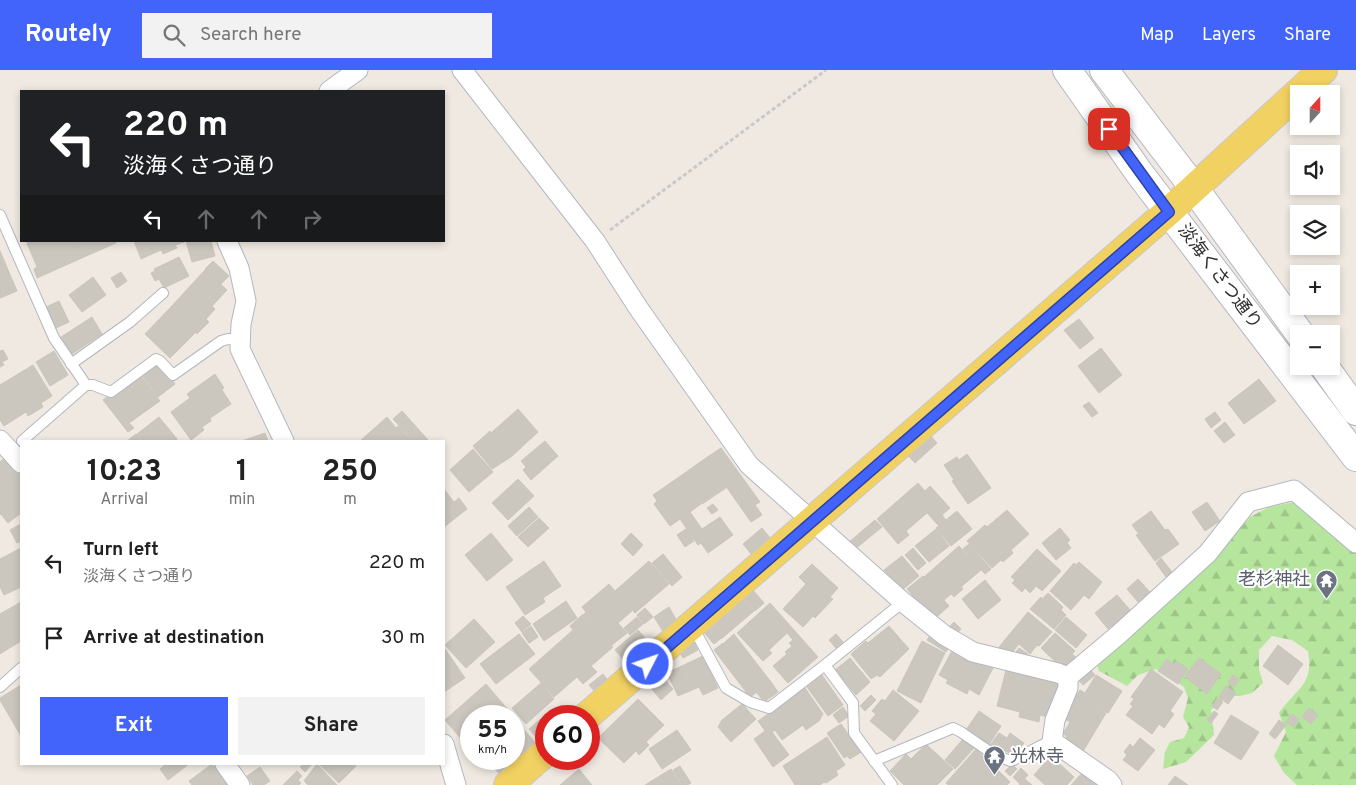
<!DOCTYPE html>
<meta charset="utf-8">
<style>
:root{--surface:#fff;--page:#f2f2f2;--text:#222;--muted:#767676;--accent:#4264fb}
body{margin:0;font-family:Overpass,"Noto Sans JP",sans-serif;background:var(--page);color:var(--text);height:100vh;display:flex;flex-direction:column;font-size:19px;white-space:nowrap}
*{box-sizing:border-box;margin:0}
p{font-size:16px;color:var(--muted)}
.icon{flex:none;width:28px;height:28px;fill:none;stroke:currentColor;stroke-width:2;stroke-linecap:round;stroke-linejoin:round}
.map{position:relative;flex:1;overflow:hidden}
.details{position:absolute;left:20px;top:370px;width:425px;height:325px;display:flex;flex-direction:column;background:var(--surface);border-radius:0px;box-shadow:0 2px 8px #0003}
.details>*{flex:none}
.guide{position:absolute;left:20px;top:20px;width:425px;height:152px;border-radius:0px;box-shadow:0 2px 8px #0003;background:#202124;color:#fff;overflow:hidden}
.needle{width:32px;rotate:21deg}
.fabs{position:absolute;left:1290px;top:15px;display:grid;gap:10px}
.fabs a{display:grid;place-items:center;width:50px;height:50px;border-radius:0px;background:var(--surface);box-shadow:0 2px 8px #0003;font-size:25px}
.speed{position:absolute;left:460px;top:635px;display:flex;gap:10px;font-size:25px;font-weight:700;text-align:center}
.speed>*{display:grid;place-content:center;width:65px;height:65px;border-radius:50%;background:var(--surface);box-shadow:0 2px 8px #0003;line-height:1}
.speed small{font-size:12px;font-weight:400}
.speed .limit{border:8px solid #d22;background:#fff;color:#111}
.pin{position:absolute;display:grid;place-items:center;width:42px;height:42px;color:#fff;margin:-21px;border-radius:10px;box-shadow:0 2px 8px #0006}
.me{position:absolute;width:55px;margin:-28px;rotate:49deg;stroke-linejoin:round;filter:drop-shadow(0 0 4px #0008)}
.turn{display:flex;align-items:center;gap:18px;height:105px;padding:0 20px;font-size:22px}
.turn .icon{width:65px;height:65px;stroke-width:2.5}
.turn b{display:block;font-size:35px;line-height:42px}
.lanes{display:flex;align-items:center;height:48px;padding:0 20px;background:#0003;justify-content:center;gap:25px;direction:ltr}
.lanes .off{opacity:.35}
.eta{display:flex;justify-content:space-evenly;align-items:center;height:85px;text-align:center}
.eta b{font-size:30px;font-weight:700;line-height:35px}
.button{display:flex;gap:10px;margin-top:auto;padding:10px 20px}
.button a{flex:1;height:58px;border-radius:0px;background:var(--accent);color:#fff;font-size:20px;font-weight:700;line-height:58px;text-align:center}
.button a+a{background:var(--page);color:var(--text)}
ul{padding:0;list-style:none}
li{display:flex;align-items:center;gap:15px;height:75px;padding:0 20px}
li div{flex:1}
li b{display:block;font-size:19px}
li em{font-style:normal}
header{display:flex;align-items:center;gap:30px;box-sizing:border-box;height:70px;padding:0 25px;background:var(--accent);color:#fff}
header strong{font-size:24px}
nav{display:flex;gap:28px;margin-inline-start:auto;font-size:18px}
.search{width:350px;height:45px;background:var(--page);display:flex;align-items:center;gap:12px;box-sizing:border-box;padding:0 18px;border-radius:0px;color:var(--muted);font-size:19px}
.map>svg:first-child{display:block}
.forest{fill:url(#forest-firs)}
.building{fill:#cbc7bf;stroke:#cbc5ba}
.lines{fill:none;stroke-linecap:round;stroke-linejoin:round}
.lane-casing{stroke:#b4b7c1;stroke-width:12}
.street-casing{stroke:#b4b7c1;stroke-width:21}
.secondary-casing{stroke:#b4b7c1;stroke-width:30}
.primary-casing{stroke:#c9c9c9;stroke-width:30}
.path{stroke:#c9c9c9;stroke-width:3;stroke-dasharray:4 2.5;stroke-linecap:butt}
.lane{stroke:#fff;stroke-width:10}
.street{stroke:#fff;stroke-width:19}
.secondary{stroke:#fff;stroke-width:28}
.primary{stroke:#f2d163;stroke-width:28}
.route-casing{stroke:#2b41a3;stroke-width:12}
.route{stroke:#4264fb;stroke-width:9}
.labels{text-anchor:middle;dominant-baseline:central;stroke-width:4;stroke-linejoin:round;paint-order:stroke}
.street-label{font-size:18px;fill:#2e2e2e;stroke:#fff}
.worship-label{font-size:18px;fill:#5b616d;stroke:#fff;text-anchor:end}
</style>
<header>
<strong>Routely</strong>
<div class="search"><svg class="icon" aria-label="search" viewBox="0 0 24 24"><circle cx="10" cy="10" r="6"/><path d="M15 15l6 6"/></svg>Search here</div>
<nav><a>Map</a><a>Layers</a><a>Share</a></nav>
</header>
<div class="map">
<svg width="1356" height="715" viewBox="0 0 1356 715">
<defs>
<pattern id="forest-firs" width="22" height="20" patternUnits="userSpaceOnUse" patternTransform="scale(1.25)"><rect width="22" height="20" fill="#b6e59e"/><path d="M5 1l3.5 6h-7zM16 11l3.5 6h-7z" fill="#9dc588"/></pattern>
</defs>
<rect width="100%" height="100%" fill="#efe9e1"/>
<path class="forest" d="M1294,432L1356,481V715H1297L1284,703L1274,686L1286,662L1279,643C1297,618 1314,615 1308,581L1292,570L1272,566L1259,580V599L1263,613L1252,623L1240,626H1228L1211,640L1214,665L1186,692L1163,699L1165,682L1170,672L1184,668L1189,657L1183,647L1188,628L1184,617L1156,599L1138,605L1127,616L1099,601L1096,592L1232,468L1250,447L1269,437Z"/>
<g class="building">
<path d="M31,171H77L84,187L37,208L34,199L37,197L27,173Z"/>
<path d="M77,171H115L116,173L84,187Z"/>
<path d="M134,171H184V172L175,175L177,178L163,184L161,180L141,189Z"/>
<path d="M186,171H211L215,186L192,192Z"/>
<path d="M0,181L17,221L0,228Z"/>
<path d="M179,187L189,206L164,218L159,209L155,211L151,203L155,201L154,199Z"/>
<path d="M213,191L229,206L221,214L205,199Z"/>
<path d="M205,200L227,220L212,236L215,239L206,249L209,252L197,264L170,238Z"/>
<path d="M121,202L127,211L117,218L111,208Z"/>
<path d="M93,207L106,225L82,242L69,225Z"/>
<path d="M59,231L69,252L56,258L46,237Z"/>
<path d="M170,238L195,263L170,288L145,264Z"/>
<path d="M92,247L102,264L72,284L61,267Z"/>
<path d="M1079,249L1094,268L1080,279L1064,260Z"/>
<path d="M1101,278L1122,305L1099,323L1078,296Z"/>
<path d="M3,280L8,289L2,292L4,295L0,297V281Z"/>
<path d="M54,281L68,305L50,316L36,292Z"/>
<path d="M156,294L162,303L165,301L175,314L158,327L142,305Z"/>
<path d="M33,295L52,326L41,333L43,337L28,346L26,342L4,356L0,350V315Z"/>
<path d="M139,303L160,331L129,353L134,358L128,362L103,330Z"/>
<path d="M215,304L224,318L222,320L231,334L210,348L211,351L202,357L204,360L191,370L171,342L190,328L187,324Z"/>
<path d="M1259,309L1276,331L1244,354L1228,333Z"/>
<path d="M1089,332L1098,343L1092,347L1083,336Z"/>
<path d="M518,339L538,362L511,387L492,399L473,376L490,361L491,363Z"/>
<path d="M402,341L429,371H413L393,349Z"/>
<path d="M1215,342L1221,350L1211,358L1205,349Z"/>
<path d="M159,347L177,369L174,371H143L137,364Z"/>
<path d="M387,347L396,358L398,356L412,371H360Z"/>
<path d="M1225,352L1235,365L1224,373L1214,361Z"/>
<path d="M265,363L268,371H242Z"/>
<path d="M928,363L937,373L915,393L906,383Z"/>
<path d="M136,364L142,371H127Z"/>
<path d="M545,371L558,386L531,410L523,400L526,397L521,391Z"/>
<path d="M721,378L760,432L755,435L762,445L751,452L706,388Z"/>
<path d="M473,379L493,402L469,422L450,400Z"/>
<path d="M967,384L991,418L968,434L952,411L954,410L944,395L957,387L959,390Z"/>
<path d="M7,386L19,401L0,417V392Z"/>
<path d="M706,388L726,418L702,434L682,405Z"/>
<path d="M19,402L21,405V443L8,453L1,444L0,445V417Z"/>
<path d="M682,405L701,434L690,442L702,459L720,447L733,465L708,483L701,473L698,475L680,449L670,456L654,434L657,431L653,425Z"/>
<path d="M518,409L534,426L508,450L492,433Z"/>
<path d="M918,413L925,421L930,416L950,438L942,445L946,450L939,456L927,443L906,461L909,465L898,474L877,449Z"/>
<path d="M444,419L454,432L459,428L467,439L444,457Z"/>
<path d="M1207,432L1220,451L1205,461L1192,442Z"/>
<path d="M713,434L718,440L712,444L707,438Z"/>
<path d="M529,437L538,447L517,466L508,456Z"/>
<path d="M1007,440L1029,464L1011,480L1013,483L1003,492L1001,490L992,498L967,471L985,455L987,457Z"/>
<path d="M957,441L972,459L951,476L936,458Z"/>
<path d="M1151,441L1165,460L1168,459L1179,474L1155,491L1136,465L1139,464L1132,455Z"/>
<path d="M539,448L549,458L528,477L518,467Z"/>
<path d="M875,450L882,457L854,480L848,473Z"/>
<path d="M21,454V471L17,473L10,460Z"/>
<path d="M762,458L771,469L752,485L743,474Z"/>
<path d="M1060,458L1070,470L1067,473L1071,478L1056,490L1042,473Z"/>
<path d="M686,459L694,471L685,477L677,465Z"/>
<path d="M936,459L949,476L929,492L915,476Z"/>
<path d="M491,463L513,490L487,511L465,485Z"/>
<path d="M631,463L643,475L633,486L621,474Z"/>
<path d="M969,474L991,499L985,504L963,479Z"/>
<path d="M959,476L981,500L961,517L963,519L954,527L951,524L944,530L924,507Z"/>
<path d="M21,478V517L4,525L0,517V489Z"/>
<path d="M913,478L926,493L918,500L905,485Z"/>
<path d="M1037,479L1061,501L1042,521L1036,516L1030,523L1025,518L1022,522L1012,513L1015,510L1011,507Z"/>
<path d="M663,484L682,507L672,516L652,493Z"/>
<path d="M902,486L919,506L902,520L884,500Z"/>
<path d="M1161,488L1172,502L1166,507L1156,493Z"/>
<path d="M544,491L561,516L543,528L545,532L525,545L506,517Z"/>
<path d="M649,491L669,514L635,543L615,521Z"/>
<path d="M1079,492L1102,512L1089,529L1084,525L1071,540L1050,521L1074,493L1076,495Z"/>
<path d="M812,494L838,518L830,527L833,529L815,548L813,546L803,557L783,539L806,514L799,507Z"/>
<path d="M923,506L949,536L933,550L907,519Z"/>
<path d="M1138,509L1150,522L1138,532L1127,519Z"/>
<path d="M985,510L1001,530L978,549L962,529Z"/>
<path d="M609,514L632,541L618,553L627,563L612,575L584,544L586,542L582,537Z"/>
<path d="M752,519L764,533L755,541L743,527Z"/>
<path d="M1048,523L1063,537L1061,540L1066,545L1054,559L1030,539L1041,527L1042,529Z"/>
<path d="M1117,525L1131,541L1108,559L1095,543Z"/>
<path d="M742,527L754,541L721,569L709,555Z"/>
<path d="M566,531L577,548L544,571L533,554Z"/>
<path d="M21,532V571L0,584V544Z"/>
<path d="M770,533L818,587L788,613L773,596L787,584L785,582L792,576L789,573L793,570L787,563L769,580L772,583L763,591L737,563Z"/>
<path d="M669,537L677,551L664,563L654,547Z"/>
<path d="M645,538L653,547L644,554L637,545Z"/>
<path d="M1028,542L1052,562L1039,576L1037,575L1030,584L1019,574L1009,586L999,577Z"/>
<path d="M583,544L613,577L591,596L597,602L583,614L577,607L554,627L529,599L573,560L570,556Z"/>
<path d="M523,546L531,554L522,562L515,553Z"/>
<path d="M637,547L643,554L630,565L624,558Z"/>
<path d="M1066,547L1087,565L1076,578L1055,560Z"/>
<path d="M474,549L495,572L466,598L445,575Z"/>
<path d="M954,552L961,559L954,567L946,561Z"/>
<path d="M708,555L720,569L714,574L702,560Z"/>
<path d="M531,556L538,567L529,573L522,563Z"/>
<path d="M889,556L909,579L880,607L877,605L871,609L851,584L866,571L868,573Z"/>
<path d="M638,560L652,576L637,588L634,584L625,591L615,580Z"/>
<path d="M1055,563L1075,581L1072,584L1077,588L1065,601L1041,578Z"/>
<path d="M519,564L535,584L496,614L480,594Z"/>
<path d="M734,564L771,612L760,620L724,573Z"/>
<path d="M836,564L843,572L836,578L829,570Z"/>
<path d="M931,564L950,576L946,582L927,570Z"/>
<path d="M922,571L945,583L921,633L897,621Z"/>
<path d="M694,572L698,580L683,588L678,580Z"/>
<path d="M723,573L760,620L750,627L714,580Z"/>
<path d="M1278,575L1303,594L1288,615L1263,596Z"/>
<path d="M954,577L993,598L979,625L969,619L967,624L946,613L948,610L939,605Z"/>
<path d="M1019,578L1028,584L1024,589L1015,583Z"/>
<path d="M445,579L465,608L444,622V580Z"/>
<path d="M703,586L718,618L703,625L699,617L678,626L667,603Z"/>
<path d="M850,588L870,612L856,625L835,600Z"/>
<path d="M1199,588L1221,604L1207,624L1185,607Z"/>
<path d="M1167,589L1174,594L1176,591L1188,599L1178,614L1158,601Z"/>
<path d="M1089,598L1095,605L1083,615L1077,608Z"/>
<path d="M1151,599L1183,622L1170,641L1174,644L1164,658L1159,654L1152,664L1126,645L1133,636L1130,634L1134,629L1131,627Z"/>
<path d="M1006,600L1059,613L1051,648L1040,645L1039,652L1019,647L1020,642L997,636Z"/>
<path d="M603,604L610,613L597,624L589,615Z"/>
<path d="M822,605L843,635L828,646L807,617Z"/>
<path d="M1096,605L1122,621L1108,643L1077,625L1080,620L1085,623Z"/>
<path d="M1233,605L1239,610L1234,617L1228,613Z"/>
<path d="M662,607L673,619L661,630L650,617Z"/>
<path d="M771,612L778,622L764,632L757,623Z"/>
<path d="M541,613L554,629L526,654L512,638Z"/>
<path d="M486,614L510,642L506,646H471V676L469,678L445,650Z"/>
<path d="M21,615V666L0,630V628Z"/>
<path d="M1226,616L1236,623L1228,634L1219,627Z"/>
<path d="M805,618L823,644L819,651L806,660L803,655L782,670L775,660L772,662L789,685L773,697L754,669L765,661L758,651Z"/>
<path d="M893,620L919,641L894,671L870,651L876,644L872,641L882,629L885,631Z"/>
<path d="M871,625L876,630L865,641L860,636Z"/>
<path d="M1076,625L1106,643L1082,683L1063,672L1067,666L1063,664L1070,652L1065,649L1070,641L1067,639Z"/>
<path d="M1217,628L1223,632L1217,640L1212,636Z"/>
<path d="M638,629L664,655L646,672L649,675L639,685L636,681L624,693L598,668Z"/>
<path d="M742,634L756,649L731,672L718,657L722,650Z"/>
<path d="M843,637L849,646L839,653L833,645Z"/>
<path d="M1309,638L1318,645L1311,654L1302,647Z"/>
<path d="M979,641L1001,656L988,676L966,660Z"/>
<path d="M1214,641L1218,644L1211,653L1207,650Z"/>
<path d="M1292,644L1299,649L1293,657L1286,652Z"/>
<path d="M1231,645L1259,662L1241,690L1214,673Z"/>
<path d="M543,647L546,651V660L537,668L529,659Z"/>
<path d="M1279,650L1286,655L1275,669L1269,664Z"/>
<path d="M519,654L538,676L502,707L486,689H514V658Z"/>
<path d="M841,654L861,682L850,689L847,686L844,688L827,663Z"/>
<path d="M677,660L691,680L662,699L649,679Z"/>
<path d="M999,663L1007,668L1010,663L1024,673L1014,687L1006,681L1004,685L990,675Z"/>
<path d="M827,667L845,695L836,701L838,705L826,713L824,712L820,715H795L783,696Z"/>
<path d="M1140,668L1155,680L1138,701L1123,690L1127,685L1124,682L1130,674L1133,677Z"/>
<path d="M963,669L974,678L955,699L945,690Z"/>
<path d="M926,674L953,699L937,715H904L890,701L906,684L911,689Z"/>
<path d="M976,679L1010,712L1007,715H948L946,713Z"/>
<path d="M1051,686L1074,707L1067,715H1045L1034,705Z"/>
<path d="M164,694H189L168,710L160,699L165,695Z"/>
<path d="M212,694L228,715H192L189,711Z"/>
<path d="M304,694H312L305,702L300,697Z"/>
<path d="M317,694L337,715H308L304,711Z"/>
<path d="M319,694H353L356,696L339,713Z"/>
<path d="M1012,694L1017,699L1010,706L1005,701Z"/>
<path d="M680,696L691,713L687,715H682L673,700Z"/>
<path d="M260,697L270,711L264,715H253L247,706Z"/>
<path d="M1021,698L1028,705L1020,714L1013,707Z"/>
<path d="M579,699L592,715H560Z"/>
<path d="M671,699L681,715H645Z"/>
<path d="M297,701L302,706L298,710L301,713L299,715H283Z"/>
<path d="M1083,702L1098,715H1071Z"/>
<path d="M1175,706L1188,715H1168Z"/>
<path d="M1025,709L1032,715H1019Z"/>
</g>
<g class="lines">
<defs>
<g id="lane">
<path d="M0,145L54,268L86,315L22,371"/>
<path d="M71,294L130,252L163,223"/>
<path d="M86,315H93L111,322L156,289L160,291L173,305L221,271L228,269L240,270"/>
<path d="M693,557L726,618L750,632L769,638L825,595L903,532"/>
<path d="M825,595L853,633L854,663L892,715"/>
<path d="M0,617L21,598"/>
<path d="M874,691L953,658L961,662L996,686L1011,691C1025,685 1038,676 1052,671"/>
</g>
<g id="street">
<path d="M462,0L595,171L639,239L749,395L903,532L944,565L973,582L1058,603L1068,607"/>
<path d="M329,21L358,0"/>
<path d="M227,171L239,198L246,231L241,254L240,279L284,371"/>
<path d="M0,370L21,393"/>
<path d="M444,674L456,715"/>
<path d="M225,694L240,715"/>
<path d="M1112,715L1108,710L1052,671L1055,650L1068,618V607L1118,565L1208,483L1248,432L1294,420L1356,473"/>
</g>
<g id="secondary">
<path d="M1067,0L1140,104L1356,387"/>
<path d="M1104,0L1194,118L1300,264"/>
<path d="M1324,296L1356,341"/>
</g>
<g id="primary">
<path d="M587,646L1169,141L1323,0"/>
<path d="M508,715L546,682"/>
</g>
</defs>
<use href="#lane" class="lane-casing"/>
<use href="#street" class="street-casing"/>
<use href="#secondary" class="secondary-casing"/>
<use href="#primary" class="primary-casing"/>
<path class="path" d="M610,160L826,0"/>
<use href="#lane" class="lane"/>
<use href="#street" class="street"/>
<use href="#secondary" class="secondary"/>
<use href="#primary" class="primary"/>
</g>
<g class="lines">
<defs>
<path id="route" d="M648,594L1169,142L1109,59"/>
</defs>
<use href="#route" class="route-casing"/>
<use href="#route" class="route"/>
</g>
<defs>
<symbol id="temple-pin" viewBox="-11 -11 22 30"><path d="M0 17L-7.5 6A9.5 9.5 0 1 1 7.5 6Z" fill="#6b7280" stroke="#fff"/><path d="M0-6L5-2H3V0L6.5 2.5H4V6H1.5V3h-3V6H-4V2.5H-6.5L-3 0V-2H-5Z" fill="#fff"/></symbol>
</defs>
<g fill-rule="evenodd">
<use href="#temple-pin" x="1314" y="498" width="25" height="34"/>
<use href="#temple-pin" x="982" y="674" width="25" height="34"/>
</g>
<g class="labels">
<g class="street-label">
<text transform="translate(1219 207) rotate(53)">淡海くさつ通り</text>
</g>
<g class="worship-label">
<text x="1310" y="510">老杉神社</text>
<text x="1010" y="687" text-anchor="start">光林寺</text>
</g>
</g>
</svg>
<div class="fabs">
<a><svg class="needle" viewBox="-14 -14 28 28"><path d="M0-13l5 13h-10z" fill="#e53935"/><path d="M0 13l5-13h-10z" fill="#767676"/></svg></a>
<a><svg class="icon" aria-label="sound" viewBox="0 0 24 24"><path d="M4 9h4l5-4v14l-5-4H4zM17 9q2 3 0 6"/></svg></a>
<a><svg class="icon" aria-label="layers" viewBox="0 0 24 24"><path d="M12 4l9 5-9 5-9-5zM3 14l9 5 9-5"/></svg></a>
<a>+</a>
<a>−</a>
</div>
<div class="speed"><div>55<small>km/h</small></div><div class="limit">60</div></div>
<div class="pin" style="left:1109px;top:59px;background:#d93025"><svg class="icon" aria-label="arrive" viewBox="0 0 24 24"><path d="M6 21V4h12l-3 4 3 4H6"/></svg></div>
<svg class="me" style="left:648px;top:594px" viewBox="-20 -20 40 40"><circle r="17" fill="#4264fb" stroke="#fff" stroke-width="3"/><path d="M0-11L8 9 0 5-8 9z" fill="#fff"/></svg>
<div class="guide">
<div class="turn"><svg class="icon" aria-label="left" viewBox="0 0 24 24"><path d="M17 20v-9H6M10 6l-5 5 5 5"/></svg><div><b>220 m</b>淡海くさつ通り</div></div>
<div class="lanes"><svg class="icon" aria-label="left" viewBox="0 0 24 24"><path d="M17 20v-9H6M10 6l-5 5 5 5"/></svg><svg class="icon off" aria-label="ahead" viewBox="0 0 24 24"><path d="M12 20V5M6 11l6-6 6 6"/></svg><svg class="icon off" aria-label="ahead" viewBox="0 0 24 24"><path d="M12 20V5M6 11l6-6 6 6"/></svg><svg class="icon off" aria-label="right" viewBox="0 0 24 24"><path d="M7 20v-9h11M14 6l5 5-5 5"/></svg></div>
</div>
<section class="details">
<div class="eta">
<div><b>10:23</b><p>Arrival</p></div>
<div><b>1</b><p>min</p></div>
<div><b>250</b><p>m</p></div>
</div>
<ul>
<li><svg class="icon" aria-label="left" viewBox="0 0 24 24"><path d="M17 20v-9H6M10 6l-5 5 5 5"/></svg><div><b>Turn left</b><p>淡海くさつ通り</p></div><em>220 m</em></li>
<li><svg class="icon" aria-label="arrive" viewBox="0 0 24 24"><path d="M6 21V4h12l-3 4 3 4H6"/></svg><div><b>Arrive at destination</b></div><em>30 m</em></li>
</ul>
<div class="button"><a>Exit</a><a>Share</a></div>
</section>
</div>
